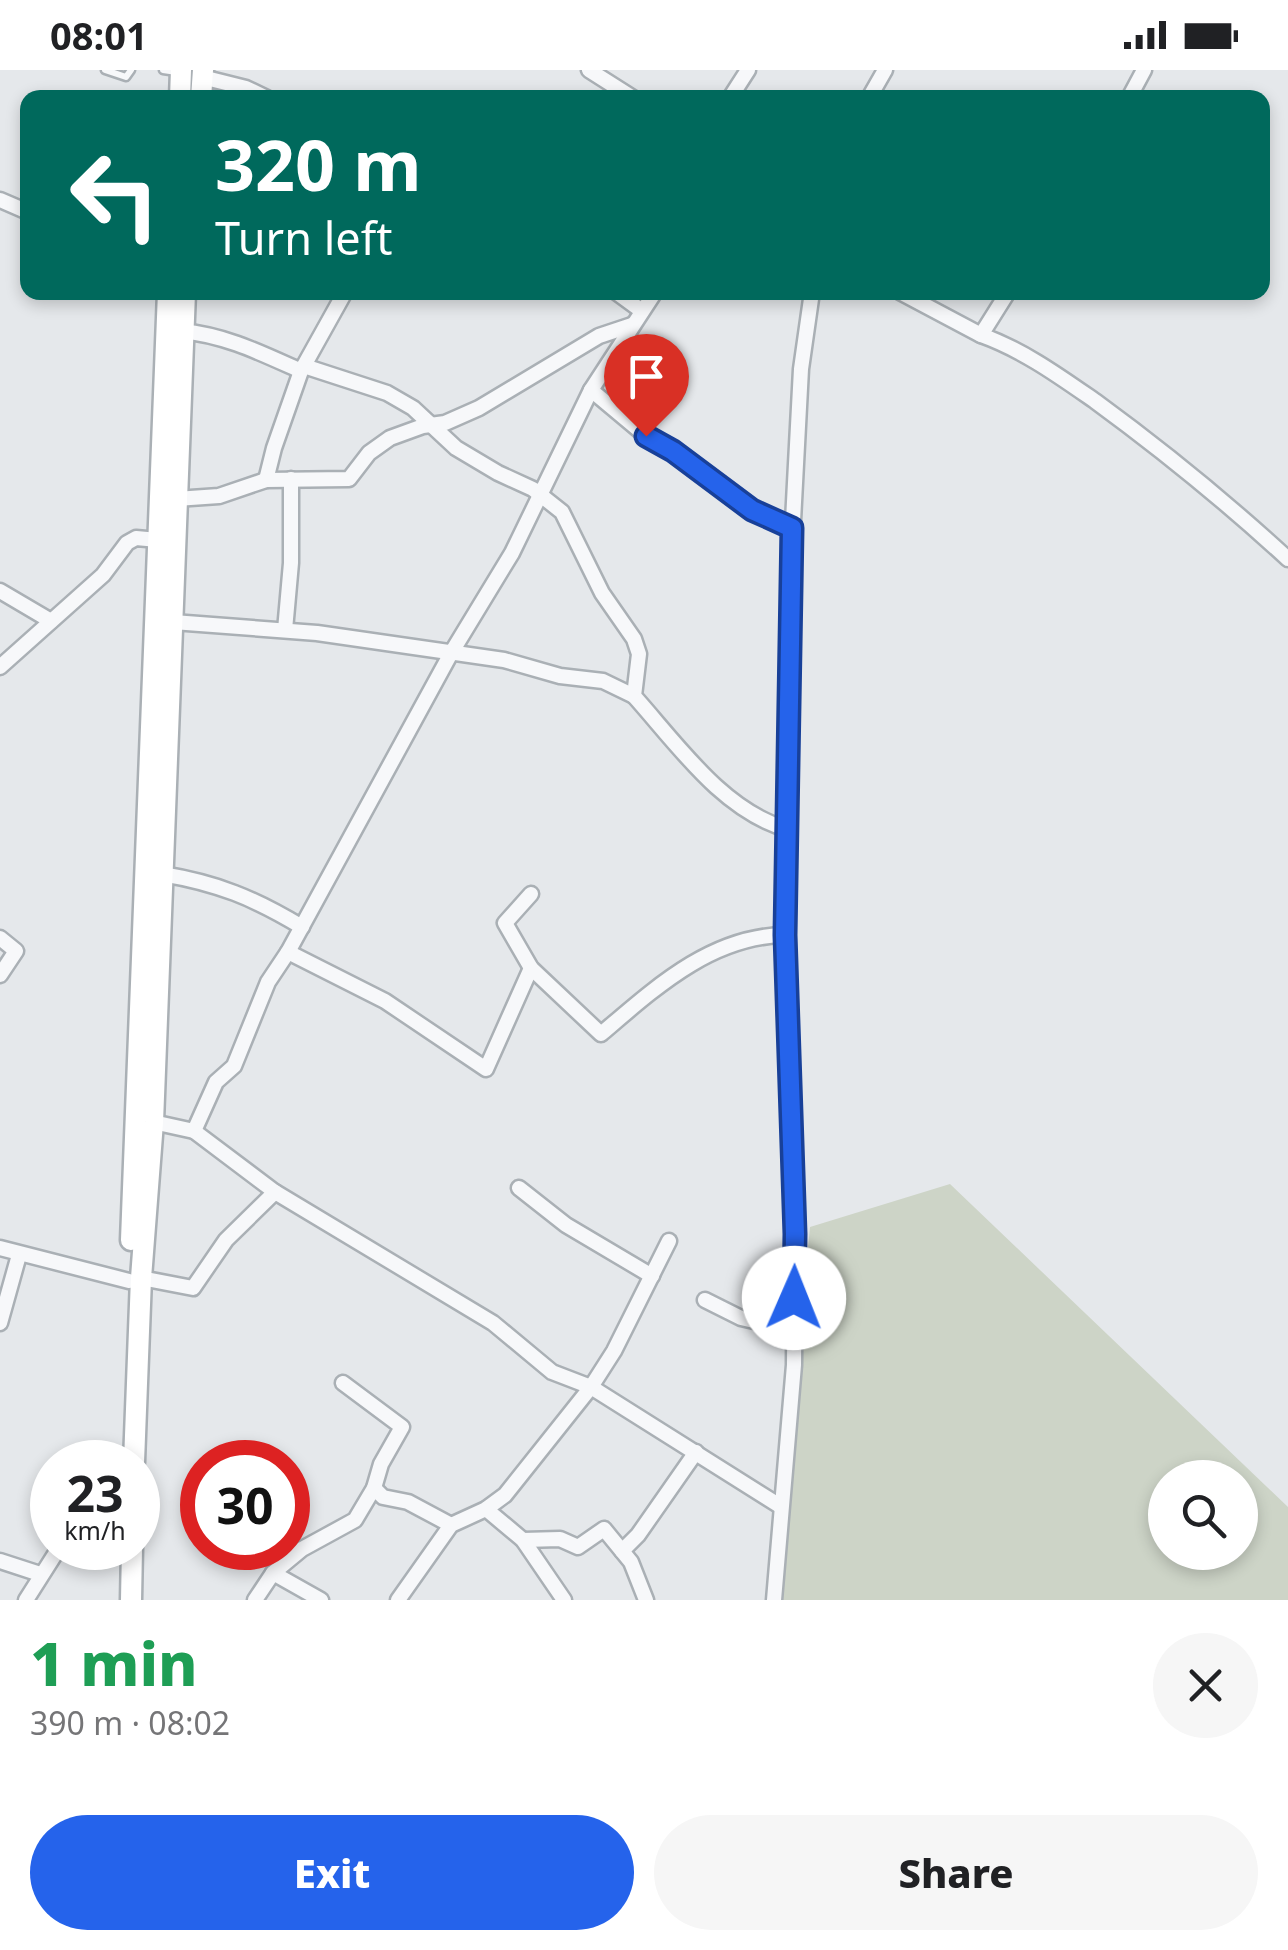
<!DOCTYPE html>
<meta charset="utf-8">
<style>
:root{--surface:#fff;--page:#f6f6f6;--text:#202124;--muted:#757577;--accent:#2563eb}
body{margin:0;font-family:"Noto Sans",sans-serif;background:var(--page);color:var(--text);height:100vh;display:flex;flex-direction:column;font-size:38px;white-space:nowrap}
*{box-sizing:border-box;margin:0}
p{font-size:32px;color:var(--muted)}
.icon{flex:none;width:55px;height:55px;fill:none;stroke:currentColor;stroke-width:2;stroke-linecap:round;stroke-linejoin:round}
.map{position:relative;height:1530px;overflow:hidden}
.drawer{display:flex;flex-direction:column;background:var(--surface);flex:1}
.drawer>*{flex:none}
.top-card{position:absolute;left:20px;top:20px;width:1250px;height:210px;border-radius:20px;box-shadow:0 5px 15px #0003;background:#00695c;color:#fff;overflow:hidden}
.controls{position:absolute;left:1148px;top:1390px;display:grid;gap:20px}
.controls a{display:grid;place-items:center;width:110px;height:110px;border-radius:50%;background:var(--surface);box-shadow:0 5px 15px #0003;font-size:50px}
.speed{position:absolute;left:30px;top:1370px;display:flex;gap:20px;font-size:50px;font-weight:700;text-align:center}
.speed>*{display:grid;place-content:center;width:130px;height:130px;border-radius:50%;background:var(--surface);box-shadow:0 5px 15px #0003;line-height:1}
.speed small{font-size:25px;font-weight:400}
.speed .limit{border:15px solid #d22;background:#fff;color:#111}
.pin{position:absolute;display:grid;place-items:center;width:85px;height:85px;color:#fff;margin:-102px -42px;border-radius:50% 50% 50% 0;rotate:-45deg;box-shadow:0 0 10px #0007}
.pin .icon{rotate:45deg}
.me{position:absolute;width:110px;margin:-55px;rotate:1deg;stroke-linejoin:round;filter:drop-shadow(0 0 8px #0008)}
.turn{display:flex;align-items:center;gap:35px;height:210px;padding:0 30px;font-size:45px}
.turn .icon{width:130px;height:130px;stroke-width:2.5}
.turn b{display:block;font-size:70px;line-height:85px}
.round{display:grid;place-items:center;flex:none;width:105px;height:105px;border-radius:52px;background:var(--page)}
.headline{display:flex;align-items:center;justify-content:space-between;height:170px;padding:0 30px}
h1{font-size:60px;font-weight:800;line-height:75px;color:#1e9e55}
.button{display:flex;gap:20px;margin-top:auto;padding:20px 30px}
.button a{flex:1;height:115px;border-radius:60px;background:var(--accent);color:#fff;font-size:40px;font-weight:800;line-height:115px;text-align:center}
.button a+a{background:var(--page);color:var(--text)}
.status{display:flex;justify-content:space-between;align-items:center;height:70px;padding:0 50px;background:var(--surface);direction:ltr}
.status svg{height:28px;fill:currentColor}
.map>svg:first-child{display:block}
.green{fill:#cdd4c7;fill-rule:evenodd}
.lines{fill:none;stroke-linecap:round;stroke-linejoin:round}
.lane-casing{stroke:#aab0b5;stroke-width:11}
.street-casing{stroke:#aab0b5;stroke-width:19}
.secondary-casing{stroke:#aab0b5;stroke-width:25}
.lane{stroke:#f7f8fa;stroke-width:6}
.street{stroke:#f7f8fa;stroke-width:14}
.secondary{stroke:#fff;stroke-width:20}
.route-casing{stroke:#184099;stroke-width:25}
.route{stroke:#2563eb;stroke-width:18}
</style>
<div class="status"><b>08:01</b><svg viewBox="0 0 49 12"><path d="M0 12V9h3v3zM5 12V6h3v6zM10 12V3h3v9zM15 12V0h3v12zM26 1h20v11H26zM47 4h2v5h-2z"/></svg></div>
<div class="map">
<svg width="1288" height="1530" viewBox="0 0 1288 1530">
<rect width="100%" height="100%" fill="#e5e8eb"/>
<path class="green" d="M950,1114L1288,1437V1530H780L790,1371L810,1157ZM1165,1408H1240V1482H1165Z"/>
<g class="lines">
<defs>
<g id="lane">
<path d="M105,0L126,7L131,0"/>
<path d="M163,0L177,2"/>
</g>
<g id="street">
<path d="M589,0L633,28"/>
<path d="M202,7L246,18L267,28"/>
<path d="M730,28L748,0"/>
<path d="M869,28L885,0"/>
<path d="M1129,28L1144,0"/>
<path d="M0,130L28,142"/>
<path d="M616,222L642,241"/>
<path d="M900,222L981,265L1008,222"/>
<path d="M181,261C225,265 261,283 301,301"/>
<path d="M981,265C1023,280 1059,306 1095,331C1162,380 1227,433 1288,489"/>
<path d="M304,296L387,323L413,338L456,378L498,403L533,419L562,442L602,523L634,569L639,584L634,626C677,674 723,741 787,759"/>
<path d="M591,320L646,366L713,409L752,440L792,458"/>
<path d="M266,410L274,378L301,301L345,222"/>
<path d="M176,429L219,426L266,410L349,409L369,383L390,368L423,356L445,353L479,338L599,266L632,255"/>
<path d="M0,521L51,551"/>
<path d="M173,552L317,563L504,590L560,606L603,611L634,626"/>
<path d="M285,560L291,493V409"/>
<path d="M0,597L103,505L127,473L136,468L158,470"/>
<path d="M162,804C217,813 254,828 302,857"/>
<path d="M531,824L505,853L531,898L601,964C655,918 711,866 785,865"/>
<path d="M0,868L16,881L0,905"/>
<path d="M288,882L385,931L486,999L531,898"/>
<path d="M153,1052L194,1061L275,1122L493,1253L552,1302L591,1317L780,1436"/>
<path d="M194,1061L216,1012L234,996L268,912L288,882L450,585L512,483L591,320L655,222"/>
<path d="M519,1118L566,1155L652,1206"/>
<path d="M0,1178L129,1211"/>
<path d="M141,1208L193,1218L226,1170L275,1122"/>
<path d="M705,1230L741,1248L793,1260"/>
<path d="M0,1253L19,1185"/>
<path d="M374,1418L383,1427L408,1432L451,1455"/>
<path d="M486,1439L523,1470L564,1530"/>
<path d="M523,1470L560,1469L578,1477L604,1459L622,1481"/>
<path d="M0,1491L40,1504"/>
<path d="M273,1503L321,1530"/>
<path d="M26,1530L59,1478"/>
<path d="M255,1530L273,1503L302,1479L355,1450L374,1418L381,1394L402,1357L343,1313"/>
<path d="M398,1530L451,1455L486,1439L505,1425L591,1317L614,1281L669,1171"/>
<path d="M646,1530L631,1492L622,1481L638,1465L696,1382"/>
<path d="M774,1530L794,1295L795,1164L785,865L790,508L801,299L812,222"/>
</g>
<g id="secondary">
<path d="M180,28L181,0"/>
<path d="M201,28L203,0"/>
<path d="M131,1170L168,222"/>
<path d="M134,1392L141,1208L153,1052L185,222"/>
<path d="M131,1530L132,1478"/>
</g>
</defs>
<use href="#lane" class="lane-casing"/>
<use href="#street" class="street-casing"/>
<use href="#secondary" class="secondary-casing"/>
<use href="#lane" class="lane"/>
<use href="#street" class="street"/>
<use href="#secondary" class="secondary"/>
</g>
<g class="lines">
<defs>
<path id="route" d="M646,366L673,381L752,440L792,458L785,865L795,1164L794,1228"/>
</defs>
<use href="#route" class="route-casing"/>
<use href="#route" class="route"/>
</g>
</svg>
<div class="controls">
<a><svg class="icon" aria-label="search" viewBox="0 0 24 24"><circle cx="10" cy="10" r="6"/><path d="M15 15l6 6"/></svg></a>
</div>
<div class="speed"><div>23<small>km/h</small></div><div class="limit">30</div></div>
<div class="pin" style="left:646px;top:366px;background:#d93025"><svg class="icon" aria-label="arrive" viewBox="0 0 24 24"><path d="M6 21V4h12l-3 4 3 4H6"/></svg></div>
<svg class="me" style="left:794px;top:1228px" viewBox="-20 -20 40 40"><circle r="19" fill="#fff"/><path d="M0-13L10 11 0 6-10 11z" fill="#2563eb"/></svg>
<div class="top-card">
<div class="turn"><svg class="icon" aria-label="left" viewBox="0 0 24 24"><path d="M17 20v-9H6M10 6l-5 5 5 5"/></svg><div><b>320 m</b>Turn left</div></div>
</div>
</div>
<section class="drawer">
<div class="headline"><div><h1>1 min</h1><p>390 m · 08:02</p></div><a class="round"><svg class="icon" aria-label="close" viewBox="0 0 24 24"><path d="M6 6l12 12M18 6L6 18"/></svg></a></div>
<div class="button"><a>Exit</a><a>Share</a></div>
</section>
